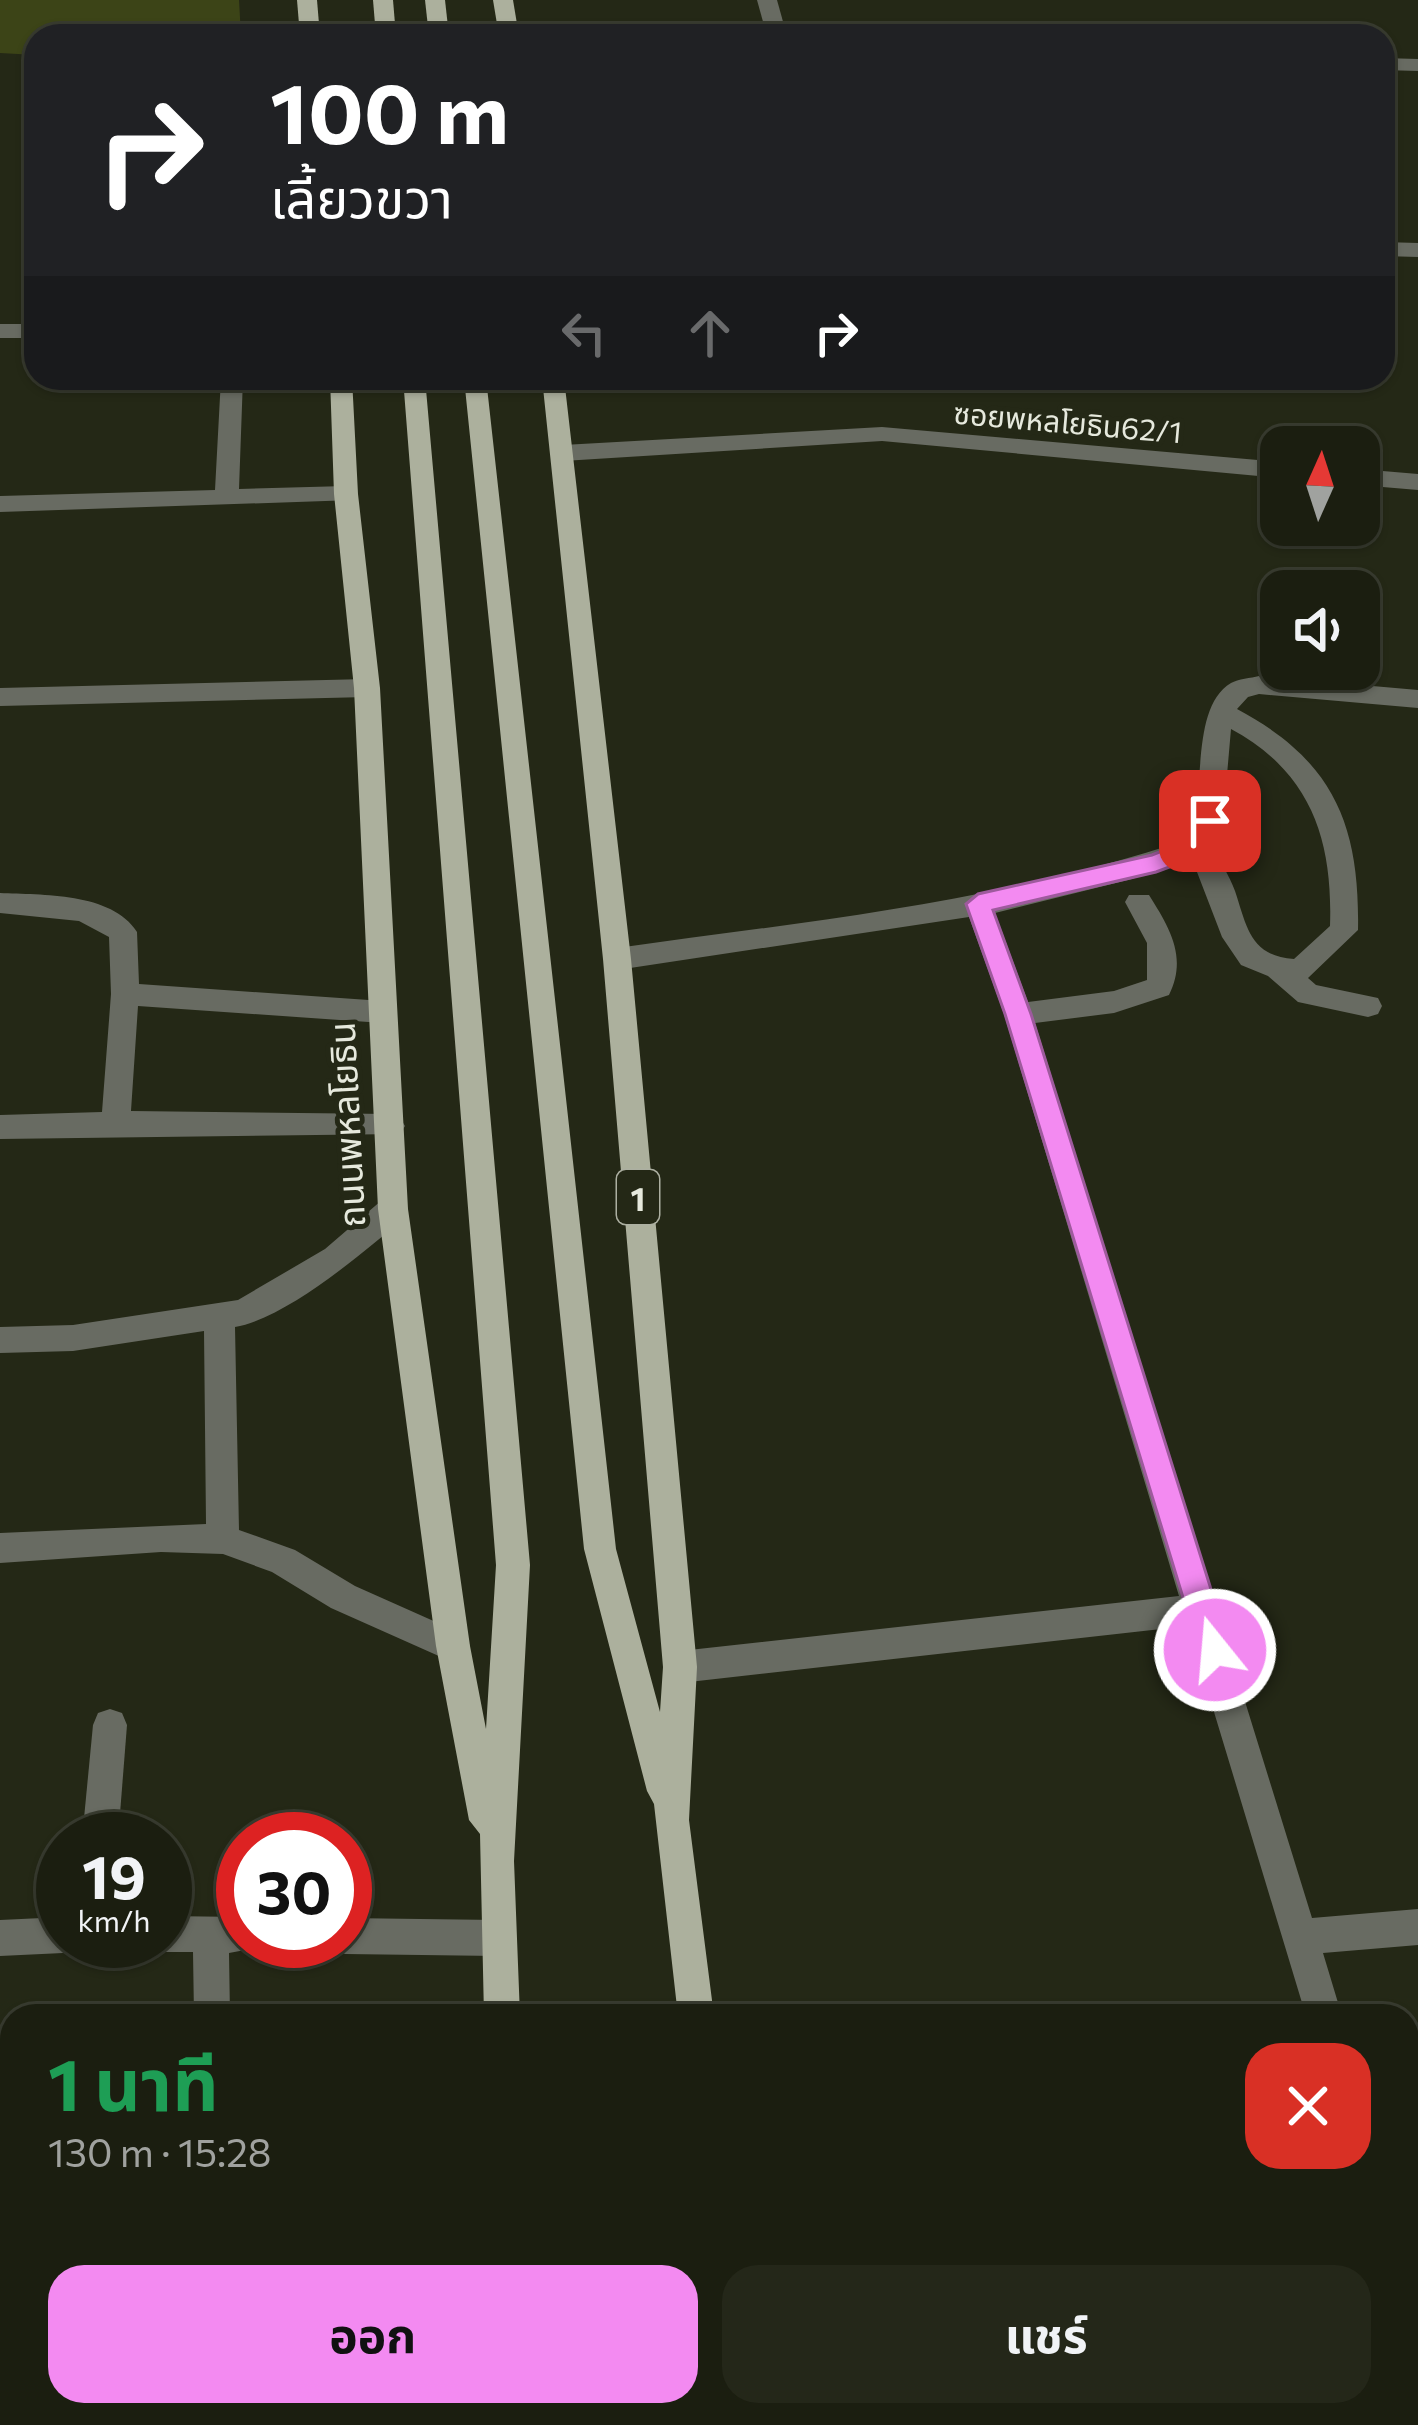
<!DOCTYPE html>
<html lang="th">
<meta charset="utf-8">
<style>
:root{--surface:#1b1e10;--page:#242719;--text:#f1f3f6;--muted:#a0a29f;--line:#393c30;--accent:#f38af1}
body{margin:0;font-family:Commissioner,"Noto Sans Thai",sans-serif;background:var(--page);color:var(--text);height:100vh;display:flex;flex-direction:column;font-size:45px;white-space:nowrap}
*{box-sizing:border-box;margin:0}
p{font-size:39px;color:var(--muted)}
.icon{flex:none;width:66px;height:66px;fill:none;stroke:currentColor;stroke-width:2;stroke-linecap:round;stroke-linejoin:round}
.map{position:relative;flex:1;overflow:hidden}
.panel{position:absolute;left:0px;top:2004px;width:1419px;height:423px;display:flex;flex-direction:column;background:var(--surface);border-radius:36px 36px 0 0;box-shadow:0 3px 9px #0004,0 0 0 3px var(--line)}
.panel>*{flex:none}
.top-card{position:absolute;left:24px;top:24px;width:1371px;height:366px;border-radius:36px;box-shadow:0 3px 9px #0004,0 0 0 3px var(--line);background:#202124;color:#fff;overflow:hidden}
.needle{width:78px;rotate:3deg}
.tools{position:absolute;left:1260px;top:426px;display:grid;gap:24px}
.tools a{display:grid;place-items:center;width:120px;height:120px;border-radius:24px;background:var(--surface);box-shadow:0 3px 9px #0004,0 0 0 3px var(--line);font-size:60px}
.speed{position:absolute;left:36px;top:1812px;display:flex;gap:24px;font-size:60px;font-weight:700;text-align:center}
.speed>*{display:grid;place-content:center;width:156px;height:156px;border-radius:50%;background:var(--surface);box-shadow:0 3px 9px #0004,0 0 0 3px var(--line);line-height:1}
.speed small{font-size:30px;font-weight:400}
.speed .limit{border:18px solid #d22;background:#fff;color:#111}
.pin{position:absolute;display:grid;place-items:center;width:102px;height:102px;color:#fff;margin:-51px;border-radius:24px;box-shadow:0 6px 18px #0006}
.me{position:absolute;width:132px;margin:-66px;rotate:343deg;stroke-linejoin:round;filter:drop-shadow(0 0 9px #0008)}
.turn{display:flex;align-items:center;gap:42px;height:252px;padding:0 48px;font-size:54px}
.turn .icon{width:156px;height:156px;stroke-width:2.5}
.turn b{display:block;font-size:84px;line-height:102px}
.lanes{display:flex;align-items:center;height:114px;padding:0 48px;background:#0003;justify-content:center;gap:60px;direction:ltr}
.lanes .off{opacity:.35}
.round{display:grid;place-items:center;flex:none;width:126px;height:126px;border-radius:36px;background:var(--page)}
.overview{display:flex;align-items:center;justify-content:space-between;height:204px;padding:0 48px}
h1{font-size:72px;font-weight:700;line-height:90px;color:#1e9e55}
.button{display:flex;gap:24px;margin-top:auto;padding:24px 48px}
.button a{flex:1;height:138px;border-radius:36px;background:var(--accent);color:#111;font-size:48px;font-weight:700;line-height:138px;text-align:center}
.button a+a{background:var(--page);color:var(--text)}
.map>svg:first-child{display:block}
.green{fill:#3c4417}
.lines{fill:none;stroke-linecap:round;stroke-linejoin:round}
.minor{fill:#686b62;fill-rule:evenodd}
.major{fill:#acb09d;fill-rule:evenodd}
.route{fill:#f38af1;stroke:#9e5a9d;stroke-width:3}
.labels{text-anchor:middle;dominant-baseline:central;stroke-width:10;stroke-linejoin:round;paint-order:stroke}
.far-street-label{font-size:30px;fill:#e6e9dd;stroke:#242816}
.shield{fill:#242816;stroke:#acafa1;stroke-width:3}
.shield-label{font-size:33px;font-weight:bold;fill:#e6e9dd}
.street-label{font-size:36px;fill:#e6e9dd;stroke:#242816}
</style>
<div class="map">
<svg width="1418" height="2425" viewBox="0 0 1418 2425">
<rect width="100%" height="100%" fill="#242816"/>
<path class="green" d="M0,0H239L241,36H36V55L0,53Z"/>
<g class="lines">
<g class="minor">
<path d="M757,0H777L787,36H767Z"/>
<path d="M1383,58L1418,59V71L1383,70Z"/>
<path d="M1383,242L1418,243V257L1383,256Z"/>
<rect x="0" y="324" width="36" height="14"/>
<path d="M221,378H243L239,489L346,486L358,494L354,500L0,512V496L215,490Z"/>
<path d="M882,427L1281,462V478L882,441L563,461L551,453L563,445Z"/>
<path d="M1359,469L1418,474V490L1359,485Z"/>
<path d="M1259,676L1418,690V708L1259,694L1248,697L1237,709C1333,760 1360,824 1358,930L1308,978L1316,985L1378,998L1382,1006L1378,1014L1368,1017L1298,1002L1268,976L1241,965L1222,937L1192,859L1132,879L995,913L1028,1002L1114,991L1147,980V943L1125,902L1129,895H1149C1169,927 1188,957 1169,995L1114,1013L1035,1023L1312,1918L1418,1909V1945L1323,1953L1342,2016H1306L1188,1626L680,1683L668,1678L663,1667L668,1656L680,1651L1179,1596L1004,1014L969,917L617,970L603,959L617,948C810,921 1003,902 1189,839C1207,797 1189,708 1231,683C1238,679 1251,678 1259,676ZM1231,729C1311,772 1333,840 1330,926L1294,959C1250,956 1247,927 1235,891C1229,875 1220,861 1212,846L1223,821Z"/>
<path d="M367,679L380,688L367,697L0,706V688Z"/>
<path d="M0,893C41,895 112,892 137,932L139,984L383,1001L393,1004L397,1012L393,1020L383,1023L138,1006L131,1111L390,1114L400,1118L405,1126L400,1134L0,1139V1115L102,1112L111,994L109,937L79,921L0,913Z"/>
<path d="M393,1197L404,1200L408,1209L404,1218C364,1252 287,1318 235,1327L239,1530L295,1550L355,1586L465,1635L470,1646L465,1657L453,1662L441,1657L331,1608L272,1572L223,1554L161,1552L0,1563V1533L206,1524L204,1331L73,1351L0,1353V1327L73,1325L238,1300L325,1249L382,1200Z"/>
<path d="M110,1709L122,1713L127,1725L118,1839H82L93,1725L98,1713Z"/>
<path d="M165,1916L243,1917V1941H259L256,1948L229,1953L230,2016H194L193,1952H165L150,1941H165Z"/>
<path d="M63,1917V1941H79L76,1948L63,1953L0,1956V1920Z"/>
<path d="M345,1918L497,1920L510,1925L515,1938L510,1951L497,1956L345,1954L332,1949L329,1941H345Z"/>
<path d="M1418,2067V2105L1407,2106V2068Z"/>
<path d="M1407,2307L1418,2312V2392L1407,2387Z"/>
<path d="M12,2386V2415H28L15,2425H0V2387Z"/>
</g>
<g class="major">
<path d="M297,0H317L320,36H300Z"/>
<path d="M373,0H393L396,36H376Z"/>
<path d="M425,0H445L449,36H429Z"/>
<path d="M493,0H513L519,36H499Z"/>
<path d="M330,378H352L358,494L380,688L408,1209L470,1646L486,1729L496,1565L403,378H425L530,1565L514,1861L520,2016H484L480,1834L469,1820L436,1646L378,1209L354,688L334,494Z"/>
<path d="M464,378H486L616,1549L660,1712L663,1667L603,959L542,378H564L631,959L697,1667L689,1820L714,2016H678L654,1804L647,1791L584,1549Z"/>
<path d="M507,2415H547L548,2425H508Z"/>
<path d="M728,2415H768L769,2425H729Z"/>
</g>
</g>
<path class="route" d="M1210,812L1222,821L1207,853L1156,872L993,910L1031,1014L1230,1650L1226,1660L1215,1664L1204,1660L1199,1650L1005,1014L966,904L978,894L1152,855L1189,840L1201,815Z"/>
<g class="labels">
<g class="far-street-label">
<text transform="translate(1068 421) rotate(5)">ซอยพหลโยธิน62/1</text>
</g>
<rect class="shield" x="617" y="1170" width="42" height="54" rx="9"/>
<g class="shield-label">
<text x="638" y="1197">1</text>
</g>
<g class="street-label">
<text transform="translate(345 1125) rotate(-93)">ถนนพหลโยธิน</text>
</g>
</g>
</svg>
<div class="tools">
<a><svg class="needle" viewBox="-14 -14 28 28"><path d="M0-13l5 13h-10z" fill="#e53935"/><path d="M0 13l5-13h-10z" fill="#a0a29f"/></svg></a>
<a><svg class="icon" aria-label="sound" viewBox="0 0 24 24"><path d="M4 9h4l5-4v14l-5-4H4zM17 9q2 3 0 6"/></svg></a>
</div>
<div class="speed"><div>19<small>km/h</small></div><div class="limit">30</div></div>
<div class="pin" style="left:1210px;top:821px;background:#d93025"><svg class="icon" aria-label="arrive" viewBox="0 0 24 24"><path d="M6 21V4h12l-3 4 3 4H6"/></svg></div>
<svg class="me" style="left:1215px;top:1650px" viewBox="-20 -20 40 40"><circle r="17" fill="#f38af1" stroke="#fff" stroke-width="3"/><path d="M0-11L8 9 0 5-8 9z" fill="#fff"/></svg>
<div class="top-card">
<div class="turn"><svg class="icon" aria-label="right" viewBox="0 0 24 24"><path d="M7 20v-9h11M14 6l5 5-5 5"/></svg><div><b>100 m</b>เลี้ยวขวา</div></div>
<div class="lanes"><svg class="icon off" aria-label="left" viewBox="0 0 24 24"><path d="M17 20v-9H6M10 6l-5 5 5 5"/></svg><svg class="icon off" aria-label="ahead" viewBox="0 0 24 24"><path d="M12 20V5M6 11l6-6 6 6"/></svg><svg class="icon" aria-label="right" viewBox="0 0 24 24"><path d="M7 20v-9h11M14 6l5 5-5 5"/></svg></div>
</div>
<section class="panel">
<div class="overview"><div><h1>1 นาที</h1><p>130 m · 15:28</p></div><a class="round" style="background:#d93025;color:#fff"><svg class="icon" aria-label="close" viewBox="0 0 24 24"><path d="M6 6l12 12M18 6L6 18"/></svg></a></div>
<div class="button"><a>ออก</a><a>แชร์</a></div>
</section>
</div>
